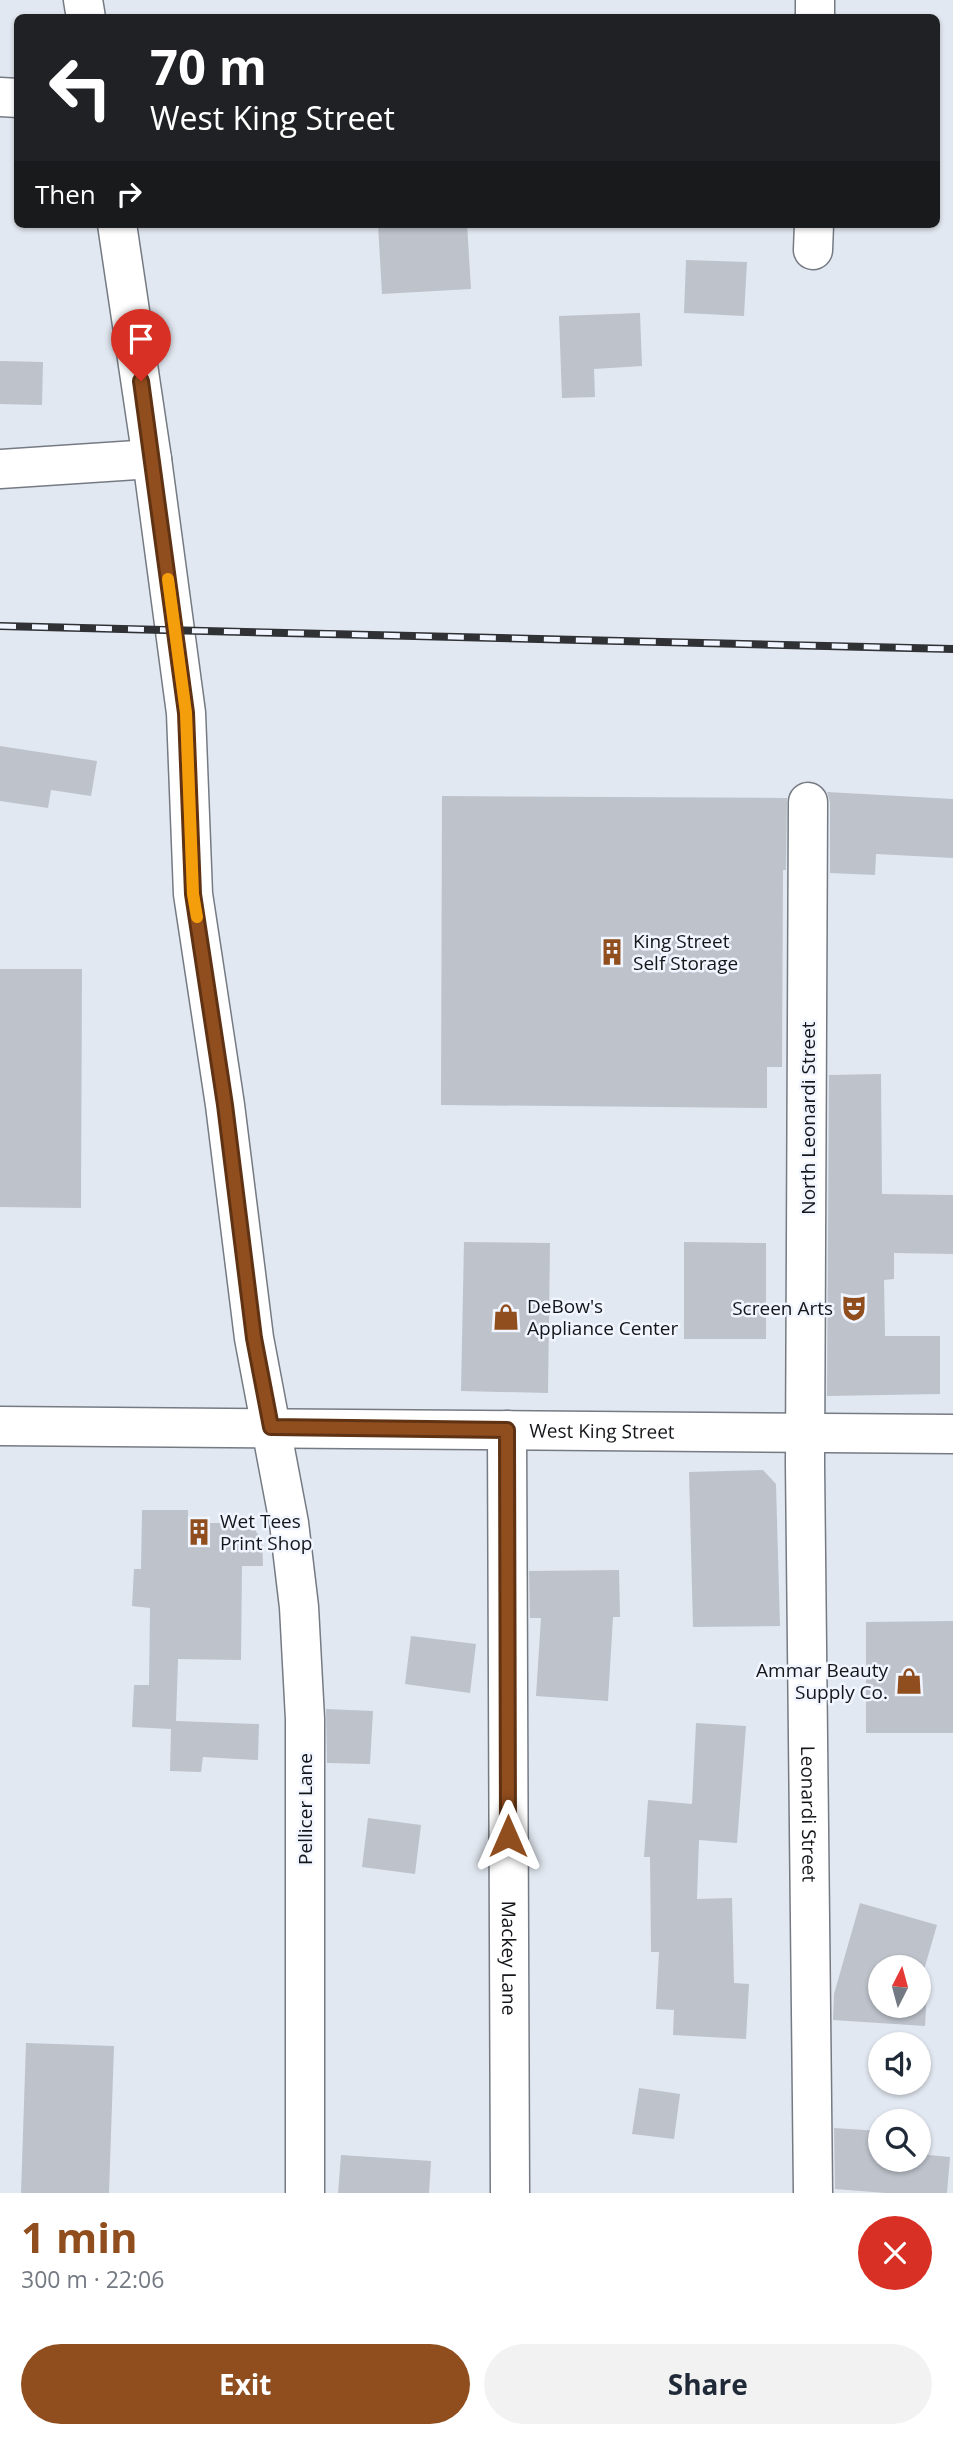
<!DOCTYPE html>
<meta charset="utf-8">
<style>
:root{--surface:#fff;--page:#f2f2f3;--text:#1f2937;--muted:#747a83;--accent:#904d1d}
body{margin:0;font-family:"Open Sans",sans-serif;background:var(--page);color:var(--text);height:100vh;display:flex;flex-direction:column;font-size:26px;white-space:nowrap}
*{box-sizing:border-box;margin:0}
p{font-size:23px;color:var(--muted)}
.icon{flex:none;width:38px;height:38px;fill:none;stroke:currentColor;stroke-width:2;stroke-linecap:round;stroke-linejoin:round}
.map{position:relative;height:2193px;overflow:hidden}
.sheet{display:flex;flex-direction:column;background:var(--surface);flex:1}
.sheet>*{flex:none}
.guide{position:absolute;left:14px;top:14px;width:926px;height:214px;border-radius:10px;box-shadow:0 2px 5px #0004;background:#202124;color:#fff;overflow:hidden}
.needle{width:46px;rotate:6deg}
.controls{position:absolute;left:868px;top:1955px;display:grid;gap:14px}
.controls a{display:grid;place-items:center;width:63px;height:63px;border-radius:50%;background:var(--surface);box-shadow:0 2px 5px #0004;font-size:35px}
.pin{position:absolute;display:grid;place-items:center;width:60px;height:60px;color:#fff;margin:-72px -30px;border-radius:50% 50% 50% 0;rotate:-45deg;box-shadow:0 0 7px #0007}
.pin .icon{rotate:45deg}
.me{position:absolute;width:77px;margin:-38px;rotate:0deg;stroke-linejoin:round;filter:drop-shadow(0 0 5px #0008)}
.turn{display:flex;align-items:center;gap:24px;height:147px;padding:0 21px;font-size:32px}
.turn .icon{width:91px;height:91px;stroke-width:2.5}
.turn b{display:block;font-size:49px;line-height:60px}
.then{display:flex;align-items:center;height:66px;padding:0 21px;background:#0003;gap:14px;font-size:26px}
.round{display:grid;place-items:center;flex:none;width:74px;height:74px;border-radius:37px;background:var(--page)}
.summary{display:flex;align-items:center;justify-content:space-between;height:119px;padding:0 21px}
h1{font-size:42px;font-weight:700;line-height:52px;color:var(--accent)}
.cta{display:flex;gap:14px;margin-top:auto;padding:14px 21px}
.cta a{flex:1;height:80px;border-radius:42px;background:var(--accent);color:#fff;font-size:28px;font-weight:700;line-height:80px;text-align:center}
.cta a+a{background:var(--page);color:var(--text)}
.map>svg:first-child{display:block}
.building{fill:#bdc2cb}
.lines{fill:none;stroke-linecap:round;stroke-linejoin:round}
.street-casing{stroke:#757a83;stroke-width:41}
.secondary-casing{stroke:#757a83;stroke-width:41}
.primary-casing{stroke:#757a83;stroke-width:41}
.street{stroke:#fff;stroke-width:38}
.secondary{stroke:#fff;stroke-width:38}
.primary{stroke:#fff;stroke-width:38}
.rail-casing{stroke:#2f3135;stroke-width:8}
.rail{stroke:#f0f5ff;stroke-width:5;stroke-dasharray:16;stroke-linecap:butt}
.route-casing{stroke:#5e3213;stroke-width:18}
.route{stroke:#904d1d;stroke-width:12}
.slow{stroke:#f59e0b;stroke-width:12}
.labels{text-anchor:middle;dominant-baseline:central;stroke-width:5;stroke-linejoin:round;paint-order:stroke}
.poi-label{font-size:19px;fill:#141619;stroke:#f0f5ff;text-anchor:start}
.street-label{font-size:19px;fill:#141619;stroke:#f0f5ff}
</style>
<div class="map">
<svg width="953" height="2193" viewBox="0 0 953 2193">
<rect width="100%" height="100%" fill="#e2e8f1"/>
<g class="building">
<path d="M378,224H467L471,289L382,294Z"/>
<path d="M686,260L747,262L744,316L684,313Z"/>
<path d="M640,313L642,366L594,369L595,397L562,398L559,316Z"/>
<path d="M0,361L43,362L42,405L0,404Z"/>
<path d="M0,746L97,761L91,796L51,790L48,808L0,801Z"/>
<path d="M827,792L953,799V858L876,854L875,875L830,873V802Z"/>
<path d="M442,796L787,798L786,870H783L782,1067H767V1108L441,1105Z"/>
<path d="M0,969H82L81,1208L0,1207Z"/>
<path d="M881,1074L882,1194L953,1195V1254L894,1253V1279L884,1280L885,1336H940V1394L827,1396L829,1075Z"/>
<path d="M464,1242L550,1243L548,1393L461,1391Z"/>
<path d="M684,1242L766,1243V1339H684Z"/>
<path d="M763,1470L776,1484L780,1626L693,1627L689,1472Z"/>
<path d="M142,1510H188V1523H251L262,1541L263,1566H242L241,1660L178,1659L176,1721L259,1724L258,1760L203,1757L201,1772L170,1771L171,1729L132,1727L134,1685H149L150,1608L132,1606L134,1569H141Z"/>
<path d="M619,1570L620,1617H613L608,1701L536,1696L541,1618H530L529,1571Z"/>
<path d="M953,1621V1733H866V1622Z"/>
<path d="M411,1636L476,1644L470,1693L405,1684Z"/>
<path d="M326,1709L373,1711L370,1764L327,1763Z"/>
<path d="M696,1723L746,1726L737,1843L699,1840L697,1899L732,1898L734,1983L749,1984L746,2039L673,2035L674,2010L656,2009L659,1952H651L650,1857H644L648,1800L692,1804Z"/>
<path d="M368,1818L421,1825L415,1874L362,1867Z"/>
<path d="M860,1903L937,1925L919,1987V1967H880V2006H919V1990H927L925,2026L833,2020L834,1994Z"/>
<path d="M26,2043L114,2046L109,2193H21Z"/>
<path d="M639,2088L680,2094L674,2139L632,2134Z"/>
<path d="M834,2128L880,2131V2160H919V2133L929,2134L928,2155L950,2157L947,2193H886L835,2189Z"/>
<path d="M341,2155L431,2161L429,2193H338Z"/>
</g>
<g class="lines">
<defs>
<g id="street">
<path d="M815,0V18"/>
<path d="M0,97L18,98"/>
<path d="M813,250L814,224"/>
<path d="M0,469L152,459"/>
<path id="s1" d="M808,802L805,1464L813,2193"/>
<path id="s2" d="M507,1430L510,2193"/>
</g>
<g id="secondary">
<path d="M83,0L86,18"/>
<path d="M117,224L152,459L186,713L193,894L225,1105L254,1338L289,1523L299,1607L305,1719V2193"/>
</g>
<g id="primary">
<path id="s3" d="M0,1426L953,1434"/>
</g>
</defs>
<use href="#street" class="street-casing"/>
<use href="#secondary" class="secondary-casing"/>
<use href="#primary" class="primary-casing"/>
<use href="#street" class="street"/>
<use href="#secondary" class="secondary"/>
<use href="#primary" class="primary"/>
<defs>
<path id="rail" d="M0,626L953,649"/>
</defs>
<use href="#rail" class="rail-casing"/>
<use href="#rail" class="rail"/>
</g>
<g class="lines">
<defs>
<path id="route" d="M141,381L186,713L193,894L225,1105L254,1338L271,1427L507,1430L508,1836"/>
</defs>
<use href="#route" class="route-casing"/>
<use href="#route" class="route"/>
<path class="slow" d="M168,579L186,713L193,894L197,917"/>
</g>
<defs>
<symbol id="building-bare" viewBox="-9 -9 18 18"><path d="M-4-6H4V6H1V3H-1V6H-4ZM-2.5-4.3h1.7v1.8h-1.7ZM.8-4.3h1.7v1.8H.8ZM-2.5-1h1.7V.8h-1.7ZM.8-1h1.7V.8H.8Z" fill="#904d1d" stroke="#f0f5ff" stroke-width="2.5" paint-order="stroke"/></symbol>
<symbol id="theatre-bare" viewBox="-9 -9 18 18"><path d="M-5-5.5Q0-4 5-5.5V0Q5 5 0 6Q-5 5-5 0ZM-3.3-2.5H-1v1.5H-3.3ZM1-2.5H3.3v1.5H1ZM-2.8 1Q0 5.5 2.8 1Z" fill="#904d1d" stroke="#f0f5ff" stroke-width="2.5" paint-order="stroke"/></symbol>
<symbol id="shop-bare" viewBox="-9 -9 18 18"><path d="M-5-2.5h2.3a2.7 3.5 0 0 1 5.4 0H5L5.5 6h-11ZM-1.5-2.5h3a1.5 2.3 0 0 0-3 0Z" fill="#904d1d" stroke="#f0f5ff" stroke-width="2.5" paint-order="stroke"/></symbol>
</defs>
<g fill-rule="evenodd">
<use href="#building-bare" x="593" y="933" width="38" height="38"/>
<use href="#theatre-bare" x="835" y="1289" width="38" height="38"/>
<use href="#shop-bare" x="487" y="1298" width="38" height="38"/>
<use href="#building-bare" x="180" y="1513" width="38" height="38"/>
<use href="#shop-bare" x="890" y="1662" width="38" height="38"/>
</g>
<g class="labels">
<g class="poi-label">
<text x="633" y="941">King Street<tspan x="633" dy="22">Self Storage</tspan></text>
<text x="527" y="1306">DeBow's<tspan x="527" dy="22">Appliance Center</tspan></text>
<text x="833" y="1308" text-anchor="end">Screen Arts</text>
<text x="220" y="1521">Wet Tees<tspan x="220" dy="22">Print Shop</tspan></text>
<text x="888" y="1670" text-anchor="end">Ammar Beauty<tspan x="888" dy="22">Supply Co.</tspan></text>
</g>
<g class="street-label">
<text transform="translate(808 1118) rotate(-90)">North Leonardi Street</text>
<text stroke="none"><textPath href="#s3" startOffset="602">West King Street</textPath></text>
<text transform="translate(305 1809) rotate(-90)">Pellicer Lane</text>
<text stroke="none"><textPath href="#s1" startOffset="1012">Leonardi Street</textPath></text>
<text stroke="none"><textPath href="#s2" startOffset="528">Mackey Lane</textPath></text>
</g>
</g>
</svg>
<div class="controls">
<a><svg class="needle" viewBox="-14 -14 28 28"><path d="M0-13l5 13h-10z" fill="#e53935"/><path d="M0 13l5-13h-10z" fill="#747a83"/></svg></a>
<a><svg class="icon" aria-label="sound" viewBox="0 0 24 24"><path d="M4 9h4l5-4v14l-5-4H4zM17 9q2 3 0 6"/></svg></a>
<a><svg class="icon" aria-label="search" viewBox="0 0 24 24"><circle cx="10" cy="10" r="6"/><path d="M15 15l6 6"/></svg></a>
</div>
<div class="pin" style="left:141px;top:381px;background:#d93025"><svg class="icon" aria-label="arrive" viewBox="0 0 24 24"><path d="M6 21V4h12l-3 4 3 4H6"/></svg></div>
<svg class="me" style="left:508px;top:1836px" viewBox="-20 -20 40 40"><path d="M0-17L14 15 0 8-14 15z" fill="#904d1d" stroke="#fff" stroke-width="4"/></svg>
<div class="guide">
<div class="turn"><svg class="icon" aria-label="left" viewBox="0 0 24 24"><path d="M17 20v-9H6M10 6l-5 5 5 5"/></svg><div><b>70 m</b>West King Street</div></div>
<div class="then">Then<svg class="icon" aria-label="right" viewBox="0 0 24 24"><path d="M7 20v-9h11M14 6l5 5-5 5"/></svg></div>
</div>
</div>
<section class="sheet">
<div class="summary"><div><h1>1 min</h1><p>300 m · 22:06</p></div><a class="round" style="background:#d93025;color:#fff"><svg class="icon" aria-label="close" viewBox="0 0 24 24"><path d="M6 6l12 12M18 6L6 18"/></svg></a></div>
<div class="cta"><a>Exit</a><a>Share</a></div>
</section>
